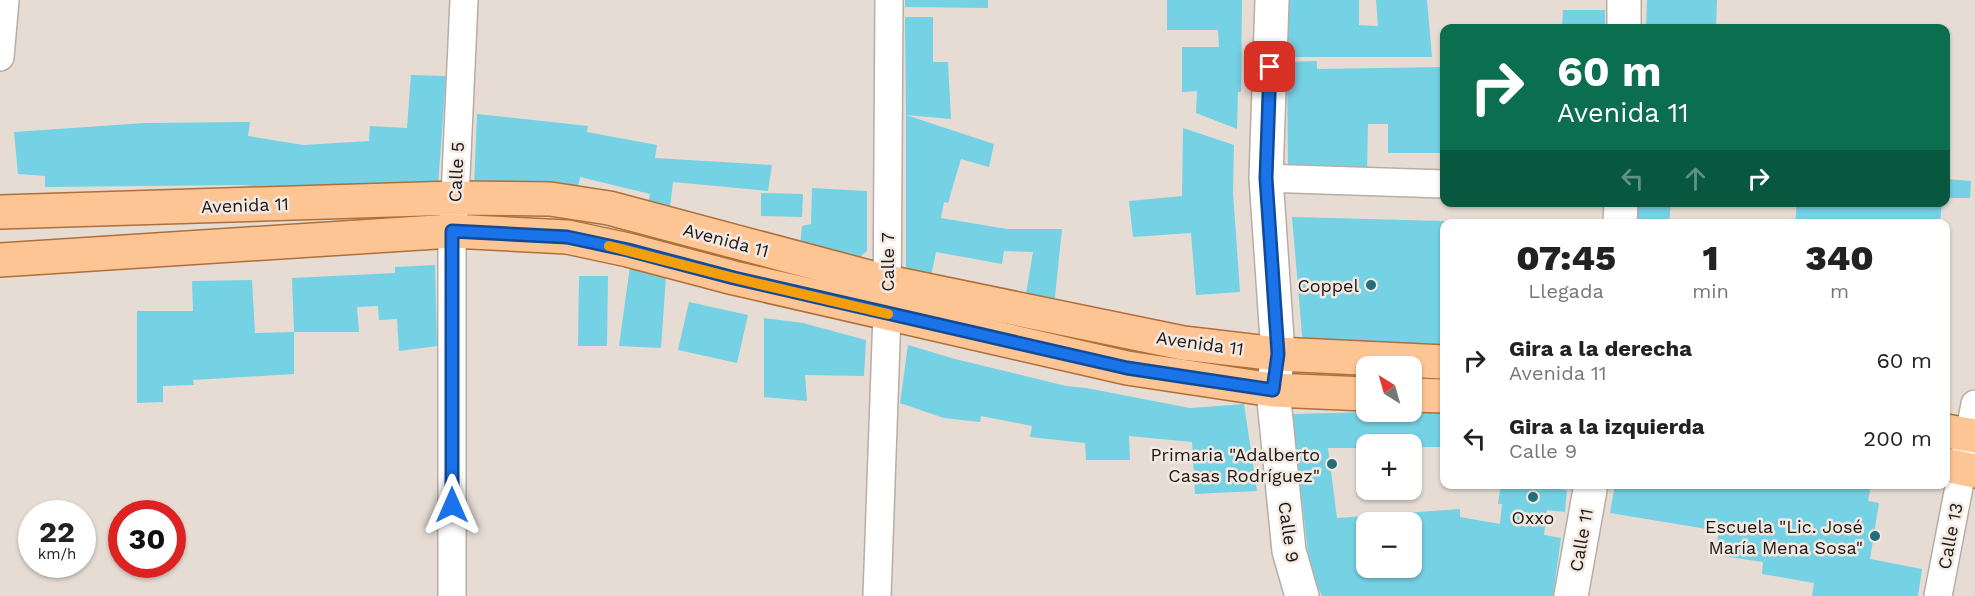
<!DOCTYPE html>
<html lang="es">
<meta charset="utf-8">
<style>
:root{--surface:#fff;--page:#f6f6f6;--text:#222;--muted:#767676}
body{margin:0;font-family:"Work Sans",sans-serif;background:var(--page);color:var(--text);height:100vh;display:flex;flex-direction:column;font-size:22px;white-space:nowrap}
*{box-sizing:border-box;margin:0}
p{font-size:20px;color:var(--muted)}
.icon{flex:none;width:33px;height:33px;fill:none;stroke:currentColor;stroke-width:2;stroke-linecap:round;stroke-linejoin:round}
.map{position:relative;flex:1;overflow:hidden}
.panel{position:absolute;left:1440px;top:219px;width:510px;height:270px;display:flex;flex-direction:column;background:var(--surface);border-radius:12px;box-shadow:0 2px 4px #0004}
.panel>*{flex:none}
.top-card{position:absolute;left:1440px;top:24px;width:510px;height:183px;border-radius:12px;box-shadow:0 2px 4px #0004;background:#0b6e4f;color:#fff;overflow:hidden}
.needle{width:39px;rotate:323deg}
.tools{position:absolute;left:1356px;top:356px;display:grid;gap:12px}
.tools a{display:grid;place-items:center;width:66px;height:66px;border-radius:12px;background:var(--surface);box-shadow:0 2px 4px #0004;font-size:30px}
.speed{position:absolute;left:18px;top:500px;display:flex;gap:12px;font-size:30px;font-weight:700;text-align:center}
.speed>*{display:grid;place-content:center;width:78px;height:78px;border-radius:50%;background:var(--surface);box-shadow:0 2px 4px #0004;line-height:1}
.speed small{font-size:15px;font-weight:400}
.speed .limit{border:9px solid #d22;background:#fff;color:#111}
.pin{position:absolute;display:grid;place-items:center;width:51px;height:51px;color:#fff;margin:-26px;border-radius:12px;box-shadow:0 3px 9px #0006}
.me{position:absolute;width:66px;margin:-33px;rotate:0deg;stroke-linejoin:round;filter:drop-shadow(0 0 4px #0008)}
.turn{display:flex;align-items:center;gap:21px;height:126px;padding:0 18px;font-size:27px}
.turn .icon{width:78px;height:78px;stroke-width:2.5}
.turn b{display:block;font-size:42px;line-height:51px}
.lanes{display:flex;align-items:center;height:57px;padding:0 18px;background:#0003;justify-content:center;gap:30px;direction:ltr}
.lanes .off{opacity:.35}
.eta{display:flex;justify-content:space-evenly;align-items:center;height:102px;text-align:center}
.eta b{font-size:36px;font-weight:800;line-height:42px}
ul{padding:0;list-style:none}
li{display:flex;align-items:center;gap:18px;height:78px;padding:0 18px}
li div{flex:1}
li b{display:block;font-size:22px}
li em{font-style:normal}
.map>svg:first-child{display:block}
.building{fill:#75d1e4;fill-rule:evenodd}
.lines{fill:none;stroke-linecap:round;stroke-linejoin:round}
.street-casing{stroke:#b7ada5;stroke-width:30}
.secondary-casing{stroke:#b7ada5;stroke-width:36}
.primary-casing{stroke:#ae6f39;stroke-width:36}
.street{stroke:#fff;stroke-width:27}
.secondary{stroke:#fff;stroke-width:33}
.primary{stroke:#fec594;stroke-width:33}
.route-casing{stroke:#114b97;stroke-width:15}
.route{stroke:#1a73e8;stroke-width:10}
.slow{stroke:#f59e0b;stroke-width:10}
.poi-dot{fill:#266d7a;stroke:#f4e9e1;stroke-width:2}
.labels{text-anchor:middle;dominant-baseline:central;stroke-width:5;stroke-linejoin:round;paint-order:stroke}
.street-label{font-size:18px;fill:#1b1715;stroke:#f4e9e1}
.poi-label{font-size:18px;fill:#1b1715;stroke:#f4e9e1;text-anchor:end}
</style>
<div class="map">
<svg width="1975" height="596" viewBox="0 0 1975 596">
<rect width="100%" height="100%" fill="#e6dcd4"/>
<g class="building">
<path d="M905,0H988V8L905,7Z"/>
<path d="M1167,0H1242L1241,92H1238L1237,129L1196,113L1197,91L1182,92V47H1219L1218,30H1167Z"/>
<path d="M1287,0H1359V25L1378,26L1376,0H1427L1432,57H1287Z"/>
<path d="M1647,0H1717L1716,28H1646Z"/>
<path d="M1563,10H1605V28H1562Z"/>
<path d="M905,17H933V62H948L951,119L906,115Z"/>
<path d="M1317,61V69L1444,67V153H1388V124H1368L1367,169H1288L1287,62Z"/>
<path d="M411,75L446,76L438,186L295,190L243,185L45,187V176L18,174L14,132L145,123L250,122L248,136L303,145L369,141L370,126L407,128Z"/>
<path d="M477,114L588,126L587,132L657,145L655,158L772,165L768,191L673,182L670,207L648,203L650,194L580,177L577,193L474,188Z"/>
<path d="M906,115L994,144L989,167L961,159L948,203L944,202L941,218L1007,229H1062L1054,306L1025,300L1033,252L1004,251L1002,264L936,252L931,277L906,271Z"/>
<path d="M1183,128L1234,145L1233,193L1240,292L1196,295L1191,233L1133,237L1129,201L1182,196Z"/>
<path d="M1946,179L1971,181L1970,198H1946Z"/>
<path d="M812,188L867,191V251L854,262L800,246L802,226L811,224Z"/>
<path d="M761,193L803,194L802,217L761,216Z"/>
<path d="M1637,202H1671L1669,224H1636Z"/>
<path d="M1797,202H1942L1940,224H1795Z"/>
<path d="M1292,217L1480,222V224H1444V347L1303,346Z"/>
<path d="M435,265L437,346L399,351L397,319L379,320L378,306L357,307L359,332H294L292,278L395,273V267Z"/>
<path d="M630,266L666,276L661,348L619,346Z"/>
<path d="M579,276H608L607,346H578Z"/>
<path d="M252,280L255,333L294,332V374L193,380L194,385L163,386V402L137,403V311H193L192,281Z"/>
<path d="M689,302L748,315L737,363L678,350Z"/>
<path d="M764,318L803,323L866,340L864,376L805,375L807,401L764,397Z"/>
<path d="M908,345L955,359L1066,386L1086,388L1190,408L1244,404L1257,491L1195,494L1192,442L1129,436L1130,460H1086L1085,443L1030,437L1032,426L981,416L980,422L944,418L900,403Z"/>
<path d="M1444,410V447H1412V444H1366V448H1328L1337,518L1460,509V517L1500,524L1502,504H1498L1501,484H1546L1545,488L1567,490L1565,512L1547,510L1544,535L1561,538L1553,596H1322L1313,576L1308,552L1292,414ZM1366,522H1412V567H1366Z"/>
<path d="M1615,484H1871L1868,501L1879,503L1870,559L1922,569L1918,596H1812L1814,583L1762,574L1763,562L1715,555L1719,531L1610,513Z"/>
</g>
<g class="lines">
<defs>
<g id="street">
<path d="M0,57L5,0"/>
<path d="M1266,178L1444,184"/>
<path d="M452,596V231L455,198L464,0"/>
<path d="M877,596L887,314L889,0"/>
<path d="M1938,596L1975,404"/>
</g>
<g id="secondary">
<path d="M1272,0L1266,178L1278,354L1273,390L1289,551L1302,596"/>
<path d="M1624,28V0"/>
<path d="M1620,224L1621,202"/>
<path d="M1571,596L1591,484"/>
</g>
<g id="primary">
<path d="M0,212L455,198L550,199L609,208L887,282L1183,343L1278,354L1444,362"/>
<path d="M0,260L452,231L567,237L628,250L734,278L1127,368L1273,390L1366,394"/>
<path d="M1412,395L1444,396"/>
<path d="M1946,431L1975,436"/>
<path d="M1946,465L1975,471"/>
</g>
</defs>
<use href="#street" class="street-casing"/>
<use href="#secondary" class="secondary-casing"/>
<use href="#primary" class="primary-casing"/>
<use href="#street" class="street"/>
<use href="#secondary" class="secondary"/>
<use href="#primary" class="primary"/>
</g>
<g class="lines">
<defs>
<path id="route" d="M452,505V231L567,237L628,250L734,278L1127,368L1273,390L1278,354L1266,178L1270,67"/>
</defs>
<use href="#route" class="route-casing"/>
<use href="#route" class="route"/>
<path class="slow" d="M609,246L734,278L888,314"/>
</g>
<g class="poi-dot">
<circle cx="1371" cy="285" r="6"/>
<circle cx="1332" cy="464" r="6"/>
<circle cx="1533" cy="497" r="6"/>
<circle cx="1875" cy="536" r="6"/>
</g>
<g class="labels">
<g class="street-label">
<text transform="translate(456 172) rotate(-87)">Calle 5</text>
<text transform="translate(245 205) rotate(-2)">Avenida 11</text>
<text transform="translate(726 240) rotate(15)">Avenida 11</text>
<text transform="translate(887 262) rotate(-90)">Calle 7</text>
<text transform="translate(1200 343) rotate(8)">Avenida 11</text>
<text transform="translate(1289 532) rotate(82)">Calle 9</text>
<text transform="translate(1950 536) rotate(-79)">Calle 13</text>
<text transform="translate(1581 540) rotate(-80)">Calle 11</text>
</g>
<g class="poi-label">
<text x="1359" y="285">Coppel</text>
<text x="1320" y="454">Primaria "Adalberto<tspan x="1320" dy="21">Casas Rodríguez"</tspan></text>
<text x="1533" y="517" text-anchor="middle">Oxxo</text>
<text x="1863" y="526">Escuela "Lic. José<tspan x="1863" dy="21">María Mena Sosa"</tspan></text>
</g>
</g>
</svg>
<div class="tools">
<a><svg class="needle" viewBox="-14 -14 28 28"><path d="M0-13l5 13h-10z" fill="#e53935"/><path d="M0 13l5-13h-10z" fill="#767676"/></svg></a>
<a>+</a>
<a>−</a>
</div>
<div class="speed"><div>22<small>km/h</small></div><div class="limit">30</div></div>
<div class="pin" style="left:1270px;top:67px;background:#d93025"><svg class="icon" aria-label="arrive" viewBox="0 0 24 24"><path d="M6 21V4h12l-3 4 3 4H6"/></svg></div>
<svg class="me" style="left:452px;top:505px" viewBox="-20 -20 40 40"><path d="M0-17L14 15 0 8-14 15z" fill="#1a73e8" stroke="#fff" stroke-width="4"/></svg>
<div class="top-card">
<div class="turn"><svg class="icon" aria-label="right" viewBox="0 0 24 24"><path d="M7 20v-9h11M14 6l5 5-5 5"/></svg><div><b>60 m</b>Avenida 11</div></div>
<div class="lanes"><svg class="icon off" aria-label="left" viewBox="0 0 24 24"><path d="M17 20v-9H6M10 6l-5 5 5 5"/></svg><svg class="icon off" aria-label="ahead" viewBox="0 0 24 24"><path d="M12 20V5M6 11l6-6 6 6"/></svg><svg class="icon" aria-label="right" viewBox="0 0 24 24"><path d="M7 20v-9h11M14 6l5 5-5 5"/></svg></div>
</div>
<section class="panel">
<div class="eta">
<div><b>07:45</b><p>Llegada</p></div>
<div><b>1</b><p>min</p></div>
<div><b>340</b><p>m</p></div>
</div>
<ul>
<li><svg class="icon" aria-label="right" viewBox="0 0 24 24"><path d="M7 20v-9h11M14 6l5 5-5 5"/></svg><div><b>Gira a la derecha</b><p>Avenida 11</p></div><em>60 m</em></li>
<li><svg class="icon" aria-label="left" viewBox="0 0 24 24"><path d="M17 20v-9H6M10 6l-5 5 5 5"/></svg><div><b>Gira a la izquierda</b><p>Calle 9</p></div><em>200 m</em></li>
</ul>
</section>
</div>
